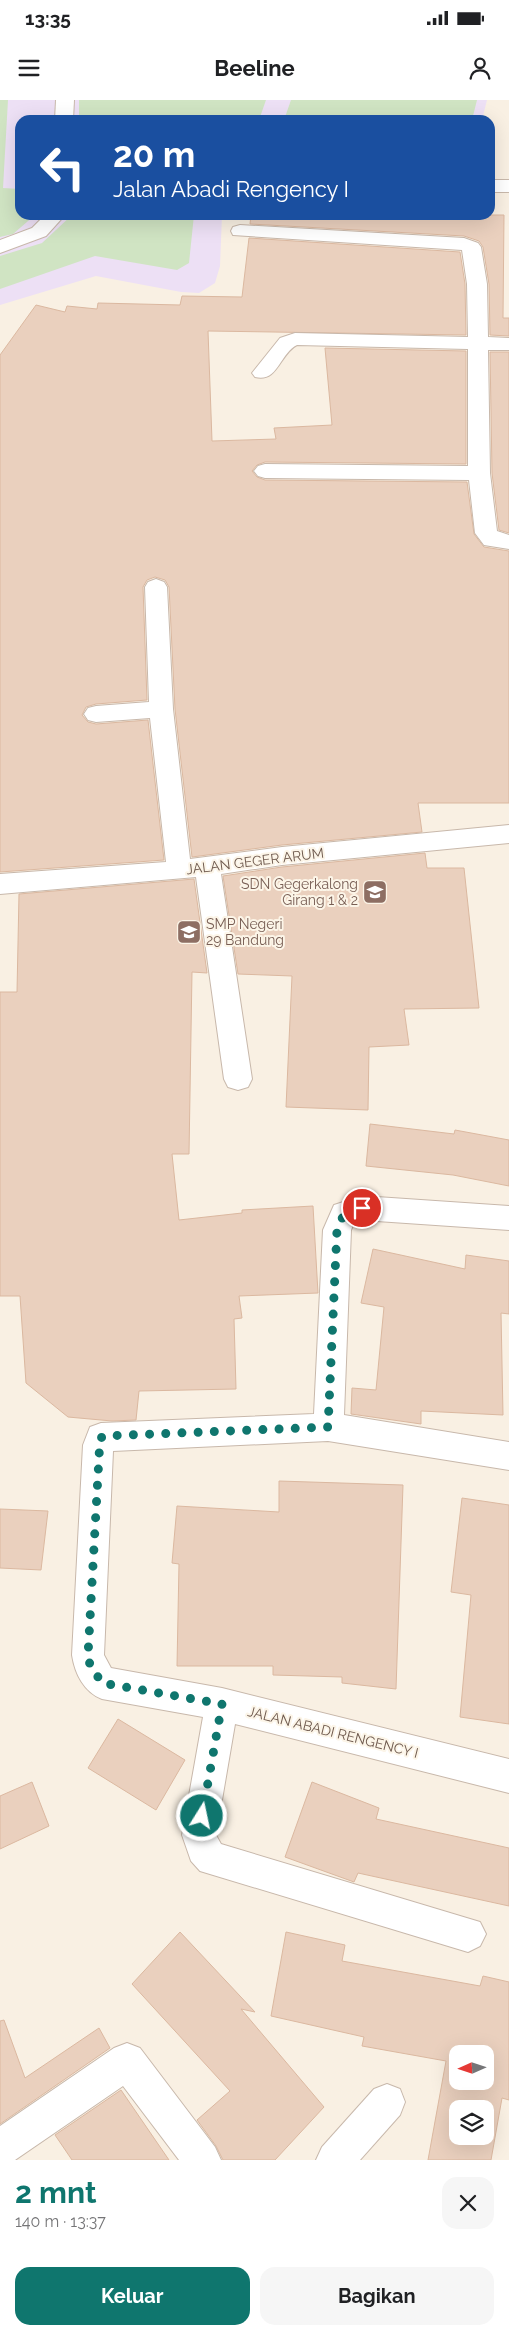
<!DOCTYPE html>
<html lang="id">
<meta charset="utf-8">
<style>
:root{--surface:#fff;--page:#f6f6f6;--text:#202124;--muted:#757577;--accent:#0f766e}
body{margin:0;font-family:Raleway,sans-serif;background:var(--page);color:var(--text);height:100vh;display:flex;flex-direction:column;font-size:19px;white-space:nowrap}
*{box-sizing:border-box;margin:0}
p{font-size:16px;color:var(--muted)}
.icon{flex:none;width:28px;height:28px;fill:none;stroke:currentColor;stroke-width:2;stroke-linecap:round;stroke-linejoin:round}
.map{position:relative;height:2060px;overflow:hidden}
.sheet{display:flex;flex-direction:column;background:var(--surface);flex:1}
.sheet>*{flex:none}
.banner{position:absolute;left:15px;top:15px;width:480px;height:105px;border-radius:15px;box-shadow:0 5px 20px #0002;background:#1a4fa0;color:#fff;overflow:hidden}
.needle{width:32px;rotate:267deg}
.fabs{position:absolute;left:449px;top:1945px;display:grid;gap:10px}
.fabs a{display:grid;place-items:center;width:45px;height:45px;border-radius:10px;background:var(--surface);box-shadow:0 5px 20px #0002;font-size:25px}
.pin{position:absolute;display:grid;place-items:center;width:42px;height:42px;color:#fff;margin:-21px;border:2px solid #fff;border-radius:50%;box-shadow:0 1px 5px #0007}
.me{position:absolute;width:55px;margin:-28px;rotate:10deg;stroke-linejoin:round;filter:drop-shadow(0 0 4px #0008)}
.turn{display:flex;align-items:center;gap:18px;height:105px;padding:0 15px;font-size:22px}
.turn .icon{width:65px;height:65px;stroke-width:2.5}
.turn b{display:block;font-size:35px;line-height:42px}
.round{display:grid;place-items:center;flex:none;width:52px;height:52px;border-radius:15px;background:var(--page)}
.overview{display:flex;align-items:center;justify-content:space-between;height:85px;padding:0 15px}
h1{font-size:30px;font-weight:700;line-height:38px;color:var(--accent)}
.cta{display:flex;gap:10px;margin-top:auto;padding:10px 15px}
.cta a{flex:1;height:58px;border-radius:15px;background:var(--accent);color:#fff;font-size:20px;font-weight:700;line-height:58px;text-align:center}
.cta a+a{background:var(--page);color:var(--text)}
.status{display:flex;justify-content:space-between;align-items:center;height:35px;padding:0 25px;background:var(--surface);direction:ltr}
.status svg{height:14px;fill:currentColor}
header{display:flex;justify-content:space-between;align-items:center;height:65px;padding:0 15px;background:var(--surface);font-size:22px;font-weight:700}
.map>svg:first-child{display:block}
.education{fill:#ede0f5}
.green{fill:#d0e4c3}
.building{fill:#ead0be;stroke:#dbb8a0;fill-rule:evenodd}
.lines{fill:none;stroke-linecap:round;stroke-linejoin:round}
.minor-casing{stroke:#c8b8ab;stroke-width:2}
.minor{fill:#fff;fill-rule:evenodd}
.route{stroke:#0f766e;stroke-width:9;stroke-dasharray:0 16.2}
.labels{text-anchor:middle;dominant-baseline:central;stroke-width:4;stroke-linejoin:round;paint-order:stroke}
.street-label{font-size:14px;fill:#6d584c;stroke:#fcf5e8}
.education-label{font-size:14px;fill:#785e54;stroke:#fcf5e8;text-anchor:end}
</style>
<div class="status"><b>13:35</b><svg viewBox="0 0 49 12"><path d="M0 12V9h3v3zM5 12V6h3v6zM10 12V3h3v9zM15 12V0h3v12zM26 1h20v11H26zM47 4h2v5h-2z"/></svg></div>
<header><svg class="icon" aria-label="menu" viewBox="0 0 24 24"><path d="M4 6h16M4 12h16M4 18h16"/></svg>Beeline<svg class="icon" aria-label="person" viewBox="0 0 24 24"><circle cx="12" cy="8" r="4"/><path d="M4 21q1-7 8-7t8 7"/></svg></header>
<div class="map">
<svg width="509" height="2060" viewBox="0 0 509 2060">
<rect width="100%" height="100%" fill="#f9f0e3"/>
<path class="education" d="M0,0H487L482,20H20V115H222L220,166L215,183L199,193L181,192L96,176L0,205Z"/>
<g class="green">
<path d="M0,0H8L3,88L20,89V115H35L13,134L0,137Z"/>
<path d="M79,0H266L259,20H79Z"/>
<path d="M291,0H477L472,20H284Z"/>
<path d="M72,115H194L189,163L177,170L95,156L0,189V156L42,143Z"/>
</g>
<g class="building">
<path d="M251,115H504L503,218H509V236L490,235L489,184L483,147L479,141L464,136L250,124Z"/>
<path d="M249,138L460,152L465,184L466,235L208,231L212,341L276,339L274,328L332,325L325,248L466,251V364L265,362L257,365L252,371L257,377L265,380L467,382L474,434L484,447L509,451V703H418L422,732L282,745L192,757L175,609L169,487L165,480L155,477L147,480L143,487L147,600L96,604L86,607L82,615L88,622L96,624L148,620L164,760L0,772V255L36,205L65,212L67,206L97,209L98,203L180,205L182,196L242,197Z"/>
<path d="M490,252H509V433L499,430L492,373Z"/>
<path d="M425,753L427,768H464L479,908L404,909L409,945L369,947L368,1010L286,1007L292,876L238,874L223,776L282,767Z"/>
<path d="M194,779L207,873L192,872L189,1054H172L179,1120L242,1113V1110L313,1106L318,1193L239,1196L242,1218L234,1219L236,1289L139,1291L136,1320L112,1321L68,1317L26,1283L20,1196H0V892H17L19,794Z"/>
<path d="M370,1024L454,1034L455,1030L509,1040V1086L453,1075L366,1066Z"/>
<path d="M373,1149L465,1169L466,1155L509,1161V1214L501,1213L503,1315L421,1311V1324L351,1314L352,1288L376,1290L384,1207L361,1203Z"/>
<path d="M279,1381L403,1385L396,1589L342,1583V1577L273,1575V1566H177L179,1464L172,1463L177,1406L279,1412Z"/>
<path d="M462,1398L509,1405V1624L460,1617L471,1495L451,1492Z"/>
<path d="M0,1409L48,1411L41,1470L0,1468Z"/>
<path d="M118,1619L185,1660L156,1710L88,1668Z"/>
<path d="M32,1682L49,1726L0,1749V1696Z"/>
<path d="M312,1682L379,1708L376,1719L509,1748V1806L358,1773L354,1782L285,1757Z"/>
<path d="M180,1832L255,1912L241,1909L324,2007L275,2060H223L216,2046L197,2020L230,1991L132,1884Z"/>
<path d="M286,1832L345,1845L342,1861L480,1886L483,1876L509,1882V2000L502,1998L491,2060H428L446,1961L362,1946L364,1937L271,1916ZM458,1954H485V1981H458ZM458,2009H485V2036H458Z"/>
<path d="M4,1920L25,1978L99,1928L110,1948L0,2024V1921Z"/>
<path d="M121,1990L169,2060H72L55,2035Z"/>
</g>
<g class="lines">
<defs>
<g id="minor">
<path d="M56,0H74L73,20H55Z"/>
<rect x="490" y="80" width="19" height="12"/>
<path d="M45,115H65L46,136L0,153V140L32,128Z"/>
<path d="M240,125L464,138L478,143L481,147L487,184L488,237L509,238V250H488L490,373L497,431L509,435V449L484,445L475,433L469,380L265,378L258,376L254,371L258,366L265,364L468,366V249L297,245C280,253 278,283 255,277L252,273L280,238L295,233L468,237L467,184L462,150L233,135L231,131L233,127Z"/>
<path d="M156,479L164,482L167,487L173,609L190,759L282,747L509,725V743L282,765L221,774L252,979L248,987L238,990L228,987L224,979L196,777L0,794V774L166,762L150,618L96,622L88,620L84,614L88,608L96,606L149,602L145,487L148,482Z"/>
<path d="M362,1096L509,1106V1130L362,1120L354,1123L351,1130L344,1315L509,1342V1370L328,1341L113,1351L104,1555L111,1568L222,1588L509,1659V1693L235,1624L216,1735L221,1744L480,1822L486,1834L480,1846L468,1852L200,1771L191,1761L182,1735L203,1617L102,1599C84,1592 75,1574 72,1555L83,1345L90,1327L101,1323L314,1314L323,1130L334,1105Z"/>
<path d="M127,1943L140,1948L215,2047L221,2060H179L123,1986L15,2060H0V2026L114,1948Z"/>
<path d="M387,1984L400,1989L405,2002L400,2015L360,2060H316L322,2047L374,1989Z"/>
</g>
</defs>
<use href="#minor" class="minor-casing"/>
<use href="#minor" class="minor"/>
</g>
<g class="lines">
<path class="route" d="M202,1716L222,1604L102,1583L90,1565L88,1555L100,1339L103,1336L328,1327L337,1130L344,1114L362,1108"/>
</g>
<defs>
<symbol id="school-square" viewBox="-11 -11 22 22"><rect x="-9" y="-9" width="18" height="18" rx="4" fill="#8d6e63" stroke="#fcf5e8"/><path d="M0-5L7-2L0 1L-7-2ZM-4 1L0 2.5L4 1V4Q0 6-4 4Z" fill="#fff"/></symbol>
</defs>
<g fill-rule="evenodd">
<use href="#school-square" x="361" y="778" width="28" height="28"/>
<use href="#school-square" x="175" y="818" width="28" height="28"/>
</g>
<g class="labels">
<g class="street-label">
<text transform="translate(255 761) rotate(-7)">JALAN GEGER ARUM</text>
<text transform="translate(333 1632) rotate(14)">JALAN ABADI RENGENCY I</text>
</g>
<g class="education-label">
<text x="358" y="784">SDN Gegerkalong<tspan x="358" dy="16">Girang 1 &amp; 2</tspan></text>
<text x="206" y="824" text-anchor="start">SMP Negeri<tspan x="206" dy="16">29 Bandung</tspan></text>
</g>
</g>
</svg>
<div class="fabs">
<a><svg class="needle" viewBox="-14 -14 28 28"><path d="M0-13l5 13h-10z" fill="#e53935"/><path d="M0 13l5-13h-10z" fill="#757577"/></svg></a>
<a><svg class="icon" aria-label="layers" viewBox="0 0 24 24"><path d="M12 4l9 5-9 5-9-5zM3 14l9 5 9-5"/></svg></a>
</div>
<div class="pin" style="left:362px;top:1108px;background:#d93025"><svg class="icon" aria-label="arrive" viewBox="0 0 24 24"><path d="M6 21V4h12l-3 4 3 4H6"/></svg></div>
<svg class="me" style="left:202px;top:1716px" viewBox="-20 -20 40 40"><circle r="17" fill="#0f766e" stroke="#fff" stroke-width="3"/><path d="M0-11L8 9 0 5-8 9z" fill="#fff"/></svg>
<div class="banner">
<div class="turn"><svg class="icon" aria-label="left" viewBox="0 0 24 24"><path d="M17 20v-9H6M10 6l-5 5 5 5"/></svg><div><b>20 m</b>Jalan Abadi Rengency I</div></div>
</div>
</div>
<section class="sheet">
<div class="overview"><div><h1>2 mnt</h1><p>140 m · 13:37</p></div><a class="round"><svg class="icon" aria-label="close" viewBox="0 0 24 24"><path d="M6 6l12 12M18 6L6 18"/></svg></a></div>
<div class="cta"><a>Keluar</a><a>Bagikan</a></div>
</section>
